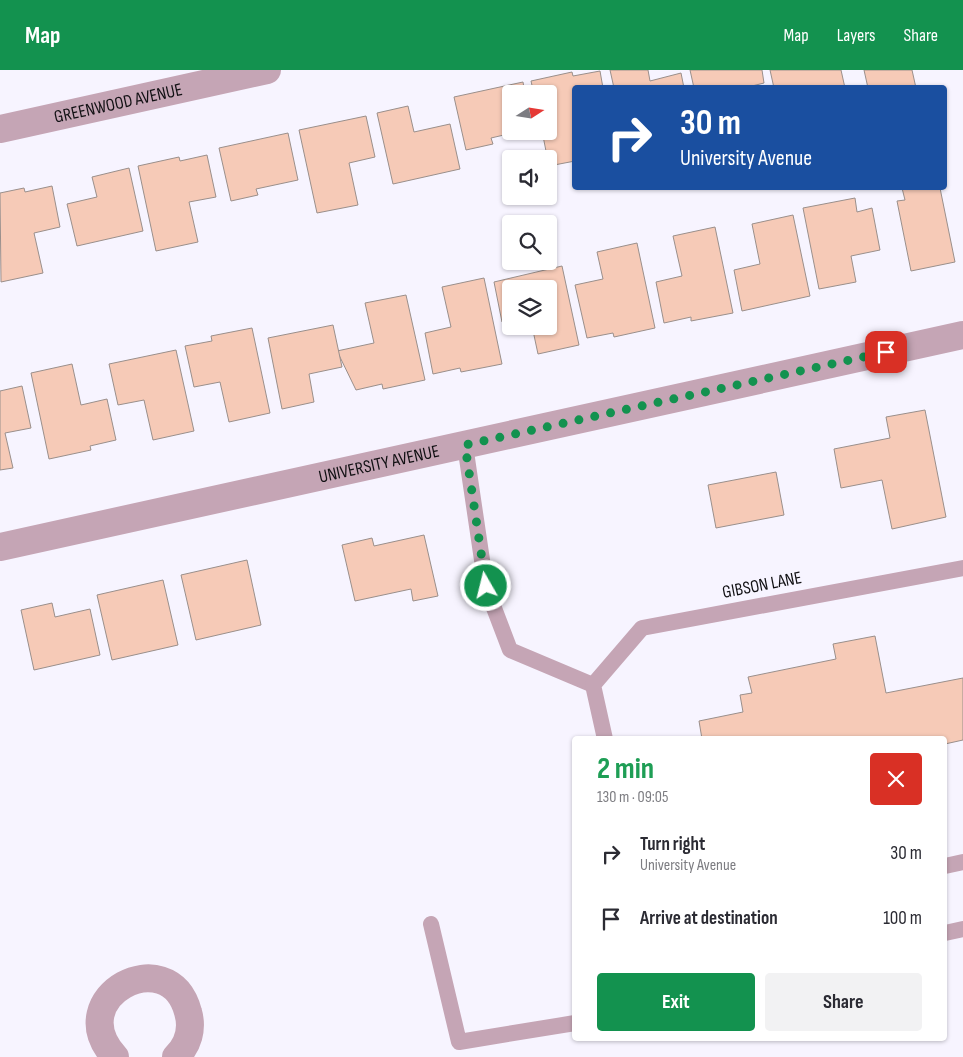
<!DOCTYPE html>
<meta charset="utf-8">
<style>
:root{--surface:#fff;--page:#f2f2f3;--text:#2b2b33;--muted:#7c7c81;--accent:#13924f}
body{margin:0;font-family:"Sofia Sans Condensed",sans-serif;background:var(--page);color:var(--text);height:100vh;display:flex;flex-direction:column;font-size:19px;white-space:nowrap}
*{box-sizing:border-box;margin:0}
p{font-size:16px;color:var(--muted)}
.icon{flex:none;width:28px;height:28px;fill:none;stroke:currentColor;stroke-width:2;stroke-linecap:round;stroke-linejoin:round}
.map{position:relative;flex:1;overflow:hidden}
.details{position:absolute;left:572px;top:666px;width:375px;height:305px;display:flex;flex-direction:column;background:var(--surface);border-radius:5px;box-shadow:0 1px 4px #0004}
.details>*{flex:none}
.guide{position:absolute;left:572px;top:15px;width:375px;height:105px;border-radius:5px;box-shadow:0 1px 4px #0004;background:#1a4fa0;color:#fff;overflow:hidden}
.needle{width:32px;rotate:78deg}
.controls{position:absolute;left:502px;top:15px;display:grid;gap:10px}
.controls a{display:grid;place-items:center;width:55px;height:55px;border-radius:5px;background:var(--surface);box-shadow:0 1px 4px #0004;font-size:25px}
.pin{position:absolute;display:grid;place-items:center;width:42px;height:42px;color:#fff;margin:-21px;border-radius:10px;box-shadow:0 2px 8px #0006}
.me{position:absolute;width:55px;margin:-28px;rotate:352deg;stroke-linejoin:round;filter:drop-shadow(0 0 4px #0008)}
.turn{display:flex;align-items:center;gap:18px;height:105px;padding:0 25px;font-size:22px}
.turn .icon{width:65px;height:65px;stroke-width:2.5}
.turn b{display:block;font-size:35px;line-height:42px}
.round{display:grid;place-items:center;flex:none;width:52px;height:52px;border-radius:5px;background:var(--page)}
.overview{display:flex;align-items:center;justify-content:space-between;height:85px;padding:0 25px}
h1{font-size:30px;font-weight:700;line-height:38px;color:#1e9e55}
.primary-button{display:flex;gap:10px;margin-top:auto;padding:10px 25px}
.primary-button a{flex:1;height:58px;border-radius:5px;background:var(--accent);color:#fff;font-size:20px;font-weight:700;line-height:58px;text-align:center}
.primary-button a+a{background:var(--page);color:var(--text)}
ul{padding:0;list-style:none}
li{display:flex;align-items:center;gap:15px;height:65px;padding:0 25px}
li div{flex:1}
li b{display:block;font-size:19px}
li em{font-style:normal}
header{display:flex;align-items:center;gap:30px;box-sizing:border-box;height:70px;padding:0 25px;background:var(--accent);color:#fff}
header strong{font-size:24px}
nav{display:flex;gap:28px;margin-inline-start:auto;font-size:18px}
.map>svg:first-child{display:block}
.building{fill:#f6cab7;stroke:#9a8f8b}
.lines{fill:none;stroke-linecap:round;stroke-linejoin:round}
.service{stroke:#c5a5b5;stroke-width:16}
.minor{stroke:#c5a5b5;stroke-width:28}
.route{stroke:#13924f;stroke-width:9;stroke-dasharray:0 16.2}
.labels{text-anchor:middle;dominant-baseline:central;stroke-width:5;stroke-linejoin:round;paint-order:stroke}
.street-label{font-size:18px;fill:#111013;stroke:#f7f4ff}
</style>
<header>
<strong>Map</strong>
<nav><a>Map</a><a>Layers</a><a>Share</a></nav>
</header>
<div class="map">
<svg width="963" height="987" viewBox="0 0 963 987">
<rect width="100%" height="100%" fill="#f7f4ff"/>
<g class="building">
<path d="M610,0H648L650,11L681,3L684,18H614Z"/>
<path d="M690,0H762L764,13L744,18H694Z"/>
<path d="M770,0H841L845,18H774Z"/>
<path d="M864,0H912L916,18H868Z"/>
<path d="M600,1L603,18H575V91L549,96L542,61H549V24H534L531,11L572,2L573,6Z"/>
<path d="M523,12L525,24H511V61H521L491,68L493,74L466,80L454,27Z"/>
<path d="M408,36L414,62L450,54L460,99L393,114L377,43Z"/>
<path d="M366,46L375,87L349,93L358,135L317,143L299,60Z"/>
<path d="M288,63L298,110L256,119L258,125L231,131L219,78Z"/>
<path d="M207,85L216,127L189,132L198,172L156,181L138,96L179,87L180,91Z"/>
<path d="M129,98L143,161L77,176L67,134L97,127L92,107Z"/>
<path d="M52,116L60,157L34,163L43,203L1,212L0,123L24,118L25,122Z"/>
<path d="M902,118H940L955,192L911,201L897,131L905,130Z"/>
<path d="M855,128L857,142L872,138L880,180L851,186L856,212L819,219L803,138Z"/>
<path d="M793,145L810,226L742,241L734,200L760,194L752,154Z"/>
<path d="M715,157L733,243L691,251V247L664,253L656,212L682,206L673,166Z"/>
<path d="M637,173L655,258L614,267L613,263L587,268L575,215L603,209L597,182Z"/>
<path d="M562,196L579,275L538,284L532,256H549V219H511V250L502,252L494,212Z"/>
<path d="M484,208L502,294L461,302L460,298L433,304L425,263L451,257L442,217Z"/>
<path d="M406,225L425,310L383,319L382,314L356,320L337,281L374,273L365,233Z"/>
<path d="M333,255L342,297L309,304L314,332L282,339L268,268Z"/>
<path d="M252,258L270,343L229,352L220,312L194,317L185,276L212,271L211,266Z"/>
<path d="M176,280L194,361L153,370L144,330L118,335L109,294Z"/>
<path d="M72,294L81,335L107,329L116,370L90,376L91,380L49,389L31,303Z"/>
<path d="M22,316L31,358L5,363L13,398L0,400V321Z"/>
<path d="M925,340L946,447L892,459L882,410L841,418L834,379L890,368L886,347Z"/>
<path d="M776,402L784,445L716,458L708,415Z"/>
<path d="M424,465L438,526L413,531L411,519L355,531L342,475L372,468L374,476Z"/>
<path d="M247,490L261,555L196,570L181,505Z"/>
<path d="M163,510L178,575L112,590L97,525Z"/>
<path d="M52,533L55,547L90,539L100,585L34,600L21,540Z"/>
<path d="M875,566L886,623L963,608V670L945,674V669H702L699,651L743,642L740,625L752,623L748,607L836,589L833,574Z"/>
</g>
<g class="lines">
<g class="service">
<path d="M465,375L486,517L510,580L593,615"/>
<path d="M605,669L593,615L642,558L963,498"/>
<path d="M945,796L963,792"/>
<path d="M431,854L459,972L575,953"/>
<path d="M945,863L963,859"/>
</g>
<g class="minor">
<path id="s1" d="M0,59L267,0"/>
<path id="s2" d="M0,477L963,265"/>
<path d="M115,987C60,927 169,870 188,942C193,959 188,975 176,987"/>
</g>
</g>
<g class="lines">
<path class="route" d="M486,516L465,375L886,282"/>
</g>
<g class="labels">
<g class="street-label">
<text stroke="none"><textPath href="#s1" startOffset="121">GREENWOOD AVENUE</textPath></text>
<text stroke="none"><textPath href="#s2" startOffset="388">UNIVERSITY AVENUE</textPath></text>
<text transform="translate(762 515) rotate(-11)">GIBSON LANE</text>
</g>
</g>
</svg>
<div class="controls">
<a><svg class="needle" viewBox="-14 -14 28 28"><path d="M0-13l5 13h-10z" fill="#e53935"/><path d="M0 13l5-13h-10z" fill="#7c7c81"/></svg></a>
<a><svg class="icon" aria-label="sound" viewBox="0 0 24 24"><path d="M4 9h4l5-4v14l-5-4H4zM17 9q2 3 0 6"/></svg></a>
<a><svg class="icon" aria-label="search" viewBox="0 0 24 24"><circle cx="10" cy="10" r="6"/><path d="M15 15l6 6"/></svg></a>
<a><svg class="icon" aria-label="layers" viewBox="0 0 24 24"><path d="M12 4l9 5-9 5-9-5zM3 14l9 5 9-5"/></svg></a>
</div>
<div class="pin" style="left:886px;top:282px;background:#d93025"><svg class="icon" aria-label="arrive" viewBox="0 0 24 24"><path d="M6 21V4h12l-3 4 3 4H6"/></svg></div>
<svg class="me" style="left:486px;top:516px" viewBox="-20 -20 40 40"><circle r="17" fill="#13924f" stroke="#fff" stroke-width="3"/><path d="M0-11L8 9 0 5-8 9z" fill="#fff"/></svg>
<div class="guide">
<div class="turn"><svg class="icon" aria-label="right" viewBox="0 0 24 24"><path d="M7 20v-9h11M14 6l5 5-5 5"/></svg><div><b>30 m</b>University Avenue</div></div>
</div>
<section class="details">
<div class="overview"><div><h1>2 min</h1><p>130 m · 09:05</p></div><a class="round" style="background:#d93025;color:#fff"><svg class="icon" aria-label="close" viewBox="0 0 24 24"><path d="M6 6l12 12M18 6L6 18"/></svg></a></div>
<ul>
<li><svg class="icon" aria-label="right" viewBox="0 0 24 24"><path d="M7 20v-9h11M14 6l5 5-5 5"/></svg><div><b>Turn right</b><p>University Avenue</p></div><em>30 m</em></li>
<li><svg class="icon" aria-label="arrive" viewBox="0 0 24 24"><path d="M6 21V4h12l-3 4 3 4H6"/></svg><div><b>Arrive at destination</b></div><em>100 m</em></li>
</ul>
<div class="primary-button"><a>Exit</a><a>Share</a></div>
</section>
</div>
